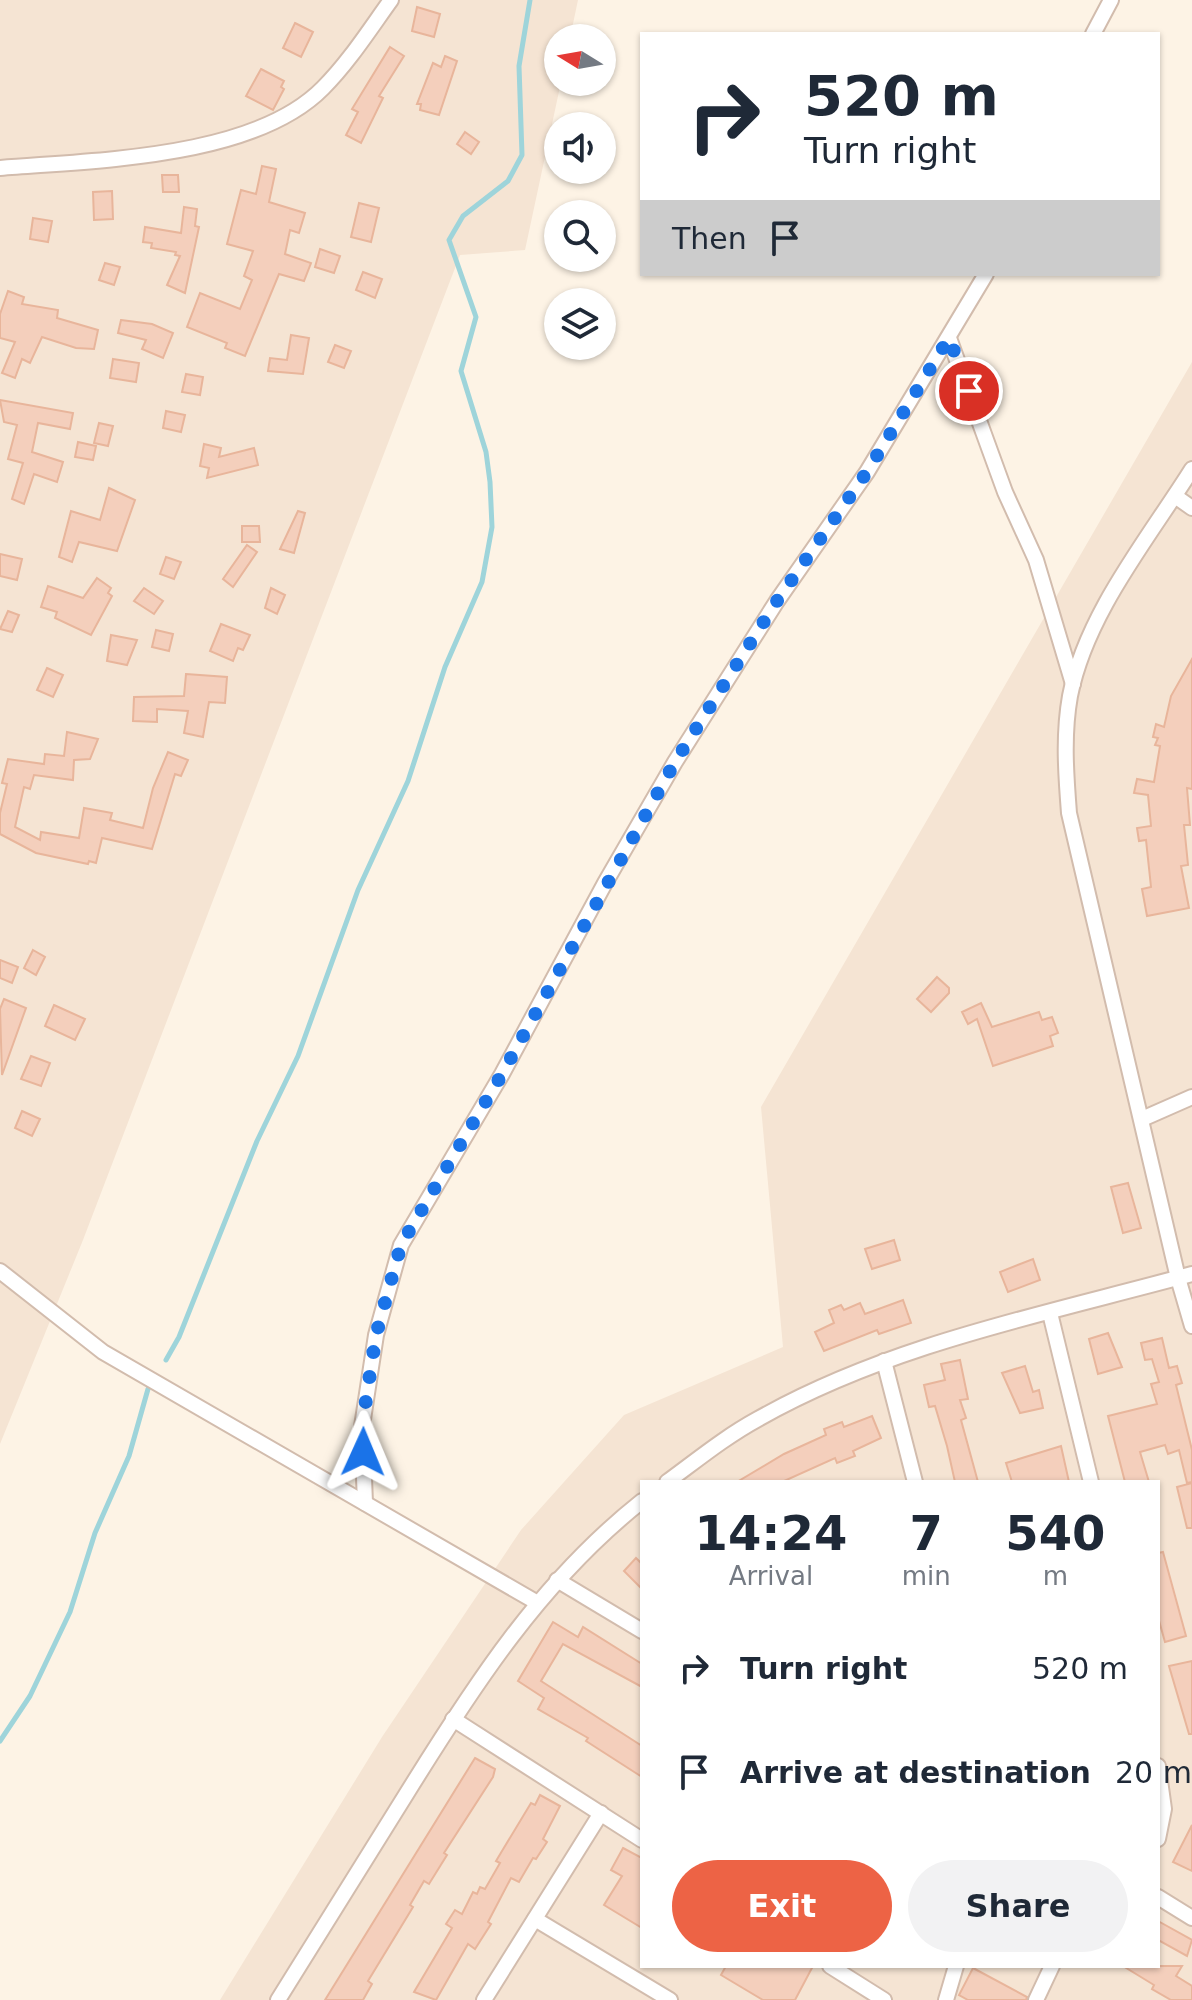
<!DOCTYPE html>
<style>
:root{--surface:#fff;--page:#f2f2f3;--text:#1f2937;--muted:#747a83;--accent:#ed6345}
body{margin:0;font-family:"DejaVu Sans",sans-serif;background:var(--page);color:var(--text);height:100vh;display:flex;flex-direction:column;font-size:30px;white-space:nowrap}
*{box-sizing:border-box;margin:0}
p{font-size:26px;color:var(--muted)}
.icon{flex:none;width:44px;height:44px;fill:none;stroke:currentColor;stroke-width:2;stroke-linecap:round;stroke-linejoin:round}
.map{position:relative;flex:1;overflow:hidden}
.sheet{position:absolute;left:640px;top:1480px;width:520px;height:488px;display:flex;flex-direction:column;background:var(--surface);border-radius:0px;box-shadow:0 2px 6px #0004}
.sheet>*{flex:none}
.hud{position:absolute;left:640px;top:32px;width:520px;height:244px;border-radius:0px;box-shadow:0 2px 6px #0004;background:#fff;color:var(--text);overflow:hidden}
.needle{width:52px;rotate:281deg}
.tools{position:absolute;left:544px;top:24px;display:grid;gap:16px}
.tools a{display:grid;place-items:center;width:72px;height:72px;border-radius:50%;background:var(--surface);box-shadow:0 2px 6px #0004;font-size:40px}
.pin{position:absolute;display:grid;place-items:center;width:68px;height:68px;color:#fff;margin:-34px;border:4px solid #fff;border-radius:50%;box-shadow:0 2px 8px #0007}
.me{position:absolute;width:88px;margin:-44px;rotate:1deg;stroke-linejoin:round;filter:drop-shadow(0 0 6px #0008)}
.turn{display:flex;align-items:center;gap:28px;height:168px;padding:0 32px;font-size:36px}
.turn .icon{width:104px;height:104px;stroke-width:2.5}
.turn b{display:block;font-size:56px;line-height:68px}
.then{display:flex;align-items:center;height:76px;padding:0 32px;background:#0003;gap:16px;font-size:30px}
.eta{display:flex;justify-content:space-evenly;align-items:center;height:136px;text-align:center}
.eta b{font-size:48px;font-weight:700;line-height:56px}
.cta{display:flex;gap:16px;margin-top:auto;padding:16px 32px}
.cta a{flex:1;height:92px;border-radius:48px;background:var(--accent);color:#fff;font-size:32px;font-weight:700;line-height:92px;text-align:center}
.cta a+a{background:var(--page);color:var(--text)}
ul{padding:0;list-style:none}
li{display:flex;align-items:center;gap:24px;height:104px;padding:0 32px}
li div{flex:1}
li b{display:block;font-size:30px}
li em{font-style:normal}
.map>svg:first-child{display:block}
.residential{fill:#f5e4d3;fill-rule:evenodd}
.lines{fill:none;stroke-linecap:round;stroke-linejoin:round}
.stream{stroke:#9ed4da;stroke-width:5}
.building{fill:#f4cfbc;stroke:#e8b59b;stroke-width:2}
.street-casing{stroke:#d2bcad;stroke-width:18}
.street{stroke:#fff;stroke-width:14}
.route{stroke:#1a73e8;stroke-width:14;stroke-dasharray:0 25.2}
</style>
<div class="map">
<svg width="1192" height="2000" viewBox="0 0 1192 2000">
<rect width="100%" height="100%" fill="#fdf3e5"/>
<g class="residential">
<path d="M0,0H578L570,38H558L561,82L525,250L460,255L83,1240L0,1444Z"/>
<path d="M1192,362V2000H220L382,1737L521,1530L624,1415L783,1347L761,1107ZM642,1482H1158V1966H642Z"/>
</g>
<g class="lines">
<g class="stream">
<path d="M166,1360L179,1337L257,1141L298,1056L358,890L408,781L445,667L482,582L492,527L490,482L486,452L461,371L476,317L449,240L463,216L508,181L522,155L519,66L530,0"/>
<path d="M0,1741L30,1696L70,1612L95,1533L129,1456L148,1389"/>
</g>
</g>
<g class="building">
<path d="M417,7L440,14L434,37L412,31Z"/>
<path d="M295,23L313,32L301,57L283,48Z"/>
<path d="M390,47L404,56L379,96L383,98L361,143L346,135L358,112L352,109Z"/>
<path d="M445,56L457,61L439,115L420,110L421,104H417L433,63L441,67Z"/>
<path d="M261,69L284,81L281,87L284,89L273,110L246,96Z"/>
<path d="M465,132L479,142L471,154L457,144Z"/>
<path d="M262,166L276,169L269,202L305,213L299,233L290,230L285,254L311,263L304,281L279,274L245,356L225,348L227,343L187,327L200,293L240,309L252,280L244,276L253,251L227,244L241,190L256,194Z"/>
<path d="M162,175H178L179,192H163Z"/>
<path d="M112,191L113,219L94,220L93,192Z"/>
<path d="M359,203L379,208L371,242L351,237Z"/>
<path d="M184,207L197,209L195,226L199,227L185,293L167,285L180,256L175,255L176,252L151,248L152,243L143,242L145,227L181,233Z"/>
<path d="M33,218L52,221L48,242L30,239Z"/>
<path d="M320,249L340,256L334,273L315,267Z"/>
<path d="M105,263L120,267L114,285L99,280Z"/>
<path d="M363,272L382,279L375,298L356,290Z"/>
<path d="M8,291L24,297L22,304L58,310L57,318L98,330L94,349L76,348L42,337L30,363L22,359L15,378L2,373L15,342L0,338V314Z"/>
<path d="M121,320L152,324L173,333L163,358L142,349L146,340L118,333Z"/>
<path d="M291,335L309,338L303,374L268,371L270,358L287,360Z"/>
<path d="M335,345L351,351L344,368L328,362Z"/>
<path d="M113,359L139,363L136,382L110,378Z"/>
<path d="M186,374L203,377L200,395L182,392Z"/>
<path d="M0,400L73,413L70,429L38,423L32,452L63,462L57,482L34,474L24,504L12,499L23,463L8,459L17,425L4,422Z"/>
<path d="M166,411L185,415L181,432L163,428Z"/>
<path d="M99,423L113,426L108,446L94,443Z"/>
<path d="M78,442L96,446L93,460L75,457Z"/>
<path d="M204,444L221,448L219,457L254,448L258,465L207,478L209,468L200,466Z"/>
<path d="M109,488L135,500L117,551L79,542L72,562L59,557L71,511L100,520Z"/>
<path d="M298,511L305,513L294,553L280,549Z"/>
<path d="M242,526H259L260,542H242Z"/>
<path d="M247,545L257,552L233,587L223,579Z"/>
<path d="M0,554L22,559L17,580L0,576Z"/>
<path d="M166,557L181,562L174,579L160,574Z"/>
<path d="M97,578L111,588L108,593L112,596L91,635L55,618L57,612L41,607L48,586L83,598Z"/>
<path d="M144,588L163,601L154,614L134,601Z"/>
<path d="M271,588L285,595L277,614L265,608Z"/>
<path d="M8,611L19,615L12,632L0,629Z"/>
<path d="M221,624L250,635L243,650L238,648L233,661L210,651Z"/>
<path d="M156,630L173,634L169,651L152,647Z"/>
<path d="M111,635L137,640L127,665L107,661Z"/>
<path d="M1192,659V789L1187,788L1190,825H1184L1188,865L1181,866L1189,908L1147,916L1142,889L1151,887L1146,840L1139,841L1137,828L1151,826L1148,795L1134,793L1137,779L1154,782L1160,746L1155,745L1158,738L1153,737L1156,724L1164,727L1171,696Z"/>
<path d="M47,668L63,675L53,697L37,690Z"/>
<path d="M186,674L227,677L225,703L209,702L203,737L184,733L188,711L157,709V722L133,721L134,697L184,696Z"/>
<path d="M67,732L98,739L90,759L74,760L73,780L34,775L30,789L24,787L15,827L40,840L41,832L79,838L84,808L112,813L110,820L143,828L153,788L168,752L188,760L181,776L175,774L152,849L102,838L96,863L89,861L88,864L36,853L0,834V813L7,784L2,783L8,759L44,764L45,754L64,756Z"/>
<path d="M33,950L45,957L36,975L24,968Z"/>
<path d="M0,960L18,967L12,983L0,978Z"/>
<path d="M937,977L949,988V993L931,1012L917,999Z"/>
<path d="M4,999L26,1008L2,1075L0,1009Z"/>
<path d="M981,1003L992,1027L1039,1012L1042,1020L1052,1017L1058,1033L1050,1036L1053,1046L993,1066L977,1019L968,1024L962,1012Z"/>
<path d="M54,1005L85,1019L75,1040L45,1026Z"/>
<path d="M31,1056L50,1063L41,1086L21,1079Z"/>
<path d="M22,1111L40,1119L32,1136L15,1128Z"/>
<path d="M1128,1183L1141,1228L1123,1233L1111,1187Z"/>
<path d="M894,1240L900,1260L872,1269L865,1249Z"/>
<path d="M1033,1259L1040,1280L1008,1292L1000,1272Z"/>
<path d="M903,1300L911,1323L879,1334L877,1330L824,1351L815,1332L834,1323L829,1310L841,1305L844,1310L860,1303L865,1314Z"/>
<path d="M1108,1333L1122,1367L1098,1374L1089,1339Z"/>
<path d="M1162,1338L1169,1368L1177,1366L1182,1383L1176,1385L1192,1450V1482L1187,1483L1179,1450L1168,1454L1165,1445L1140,1452L1149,1482H1125L1108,1416L1157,1404L1151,1384L1159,1382L1152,1359L1145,1360L1141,1343Z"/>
<path d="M960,1360L968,1399L960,1400L966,1418L961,1420L978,1482H955L947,1446L935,1406L929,1407L924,1385L945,1380L941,1364Z"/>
<path d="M1025,1366L1033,1392L1039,1390L1043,1408L1020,1413L1002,1373Z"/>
<path d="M872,1416L881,1438L853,1451L855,1456L837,1463L835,1458L782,1482H737L784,1454L826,1435L824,1429L842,1422L844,1427Z"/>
<path d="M1061,1446L1069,1482H1012L1006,1463Z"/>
<path d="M1192,1483V1528H1187L1177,1487Z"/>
<path d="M1163,1552L1186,1636L1165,1642L1158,1617V1553Z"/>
<path d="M636,1558L642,1564V1589L624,1571Z"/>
<path d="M553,1622L578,1637L583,1627L642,1664V1687L563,1644L541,1681L642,1746V1777L586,1741L588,1738L538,1709L544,1698L518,1681Z"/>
<path d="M1192,1661V1734H1189L1169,1666Z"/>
<path d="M475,1758L495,1769L493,1777L444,1853L447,1855L429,1884L424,1881L410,1905L413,1907L368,1981L372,1984L363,2000H325Z"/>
<path d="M540,1795L560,1806L543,1839L547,1842L536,1859L533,1858L519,1882L511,1878L488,1922L491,1924L475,1949L468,1944L436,2000L414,1992L452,1928L446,1924L455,1910L462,1914L473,1892L477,1894L480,1887L485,1889L500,1863L496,1861L502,1851L531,1803L535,1805Z"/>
<path d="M1192,1825V1871L1173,1862Z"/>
<path d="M623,1848L642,1858V1928L604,1905L622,1876L611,1870Z"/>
<path d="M1158,1921L1192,1940L1187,1956L1158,1940Z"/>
<path d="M726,1966H813L795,2000H763L721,1975Z"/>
<path d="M1123,1966H1182L1176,1976L1192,1986V2000H1171L1152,1989L1154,1985Z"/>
<path d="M973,1968L1027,1997L1026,2000H968L959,1995Z"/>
</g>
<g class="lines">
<defs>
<g id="street">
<path d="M1093,34L1111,0"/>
<path d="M0,168C94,160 253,159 323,88C349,62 370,29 391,0"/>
<path d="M949,338L1005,492L1036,560L1073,684"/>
<path d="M1192,469C1148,539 1086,614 1070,696C1063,735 1066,775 1069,813L1178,1278L1192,1326"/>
<path d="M1175,496L1192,508"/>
<path d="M1142,1119L1192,1097"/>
<path d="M0,1271L103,1352L536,1602"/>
<path d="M1050,1313L1091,1482"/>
<path d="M884,1361L915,1482"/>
<path d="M667,1482C697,1460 725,1437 758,1419C890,1344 1046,1314 1192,1274"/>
<path d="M365,1503L362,1426L376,1335L401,1245L502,1074L605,883L675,762L777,601L867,472L986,274"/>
<path d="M557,1580L642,1631"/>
<path d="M453,1719L642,1840"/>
<path d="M1158,1766L1164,1809L1158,1839"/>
<path d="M1158,1897L1192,1918"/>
<path d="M535,1919L670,2000"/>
<path d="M830,1966L884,2000"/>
<path d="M278,2000C321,1931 364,1862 407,1793C474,1685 541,1581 642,1501"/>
<path d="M484,2000L601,1813"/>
<path d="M946,2000L956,1966"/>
<path d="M1036,2000L1052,1966"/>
</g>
</defs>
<use href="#street" class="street-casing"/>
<use href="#street" class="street"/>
</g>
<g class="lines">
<path class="route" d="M363,1452L362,1426L376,1335L401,1245L502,1074L675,762L777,601L867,472L949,338L969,391"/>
</g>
</svg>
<div class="tools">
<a><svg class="needle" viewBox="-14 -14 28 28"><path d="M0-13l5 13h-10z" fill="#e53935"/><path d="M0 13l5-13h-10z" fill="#747a83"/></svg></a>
<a><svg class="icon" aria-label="sound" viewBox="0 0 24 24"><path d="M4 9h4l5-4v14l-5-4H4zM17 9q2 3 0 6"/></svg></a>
<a><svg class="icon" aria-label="search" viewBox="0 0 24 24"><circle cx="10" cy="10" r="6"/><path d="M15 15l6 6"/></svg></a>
<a><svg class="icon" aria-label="layers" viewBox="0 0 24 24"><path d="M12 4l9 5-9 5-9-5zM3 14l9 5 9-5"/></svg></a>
</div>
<div class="pin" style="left:969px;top:391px;background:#d93025"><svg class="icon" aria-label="arrive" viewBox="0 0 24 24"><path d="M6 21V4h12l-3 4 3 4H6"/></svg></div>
<svg class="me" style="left:363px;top:1452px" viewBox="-20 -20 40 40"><path d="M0-17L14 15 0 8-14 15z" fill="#1a73e8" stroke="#fff" stroke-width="4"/></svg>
<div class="hud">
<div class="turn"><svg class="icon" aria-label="right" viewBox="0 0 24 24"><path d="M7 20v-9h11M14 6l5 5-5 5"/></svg><div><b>520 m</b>Turn right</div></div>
<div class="then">Then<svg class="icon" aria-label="arrive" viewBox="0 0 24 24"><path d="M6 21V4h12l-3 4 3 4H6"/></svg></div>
</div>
<section class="sheet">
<div class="eta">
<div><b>14:24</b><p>Arrival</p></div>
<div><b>7</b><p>min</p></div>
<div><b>540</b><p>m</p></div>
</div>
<ul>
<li><svg class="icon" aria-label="right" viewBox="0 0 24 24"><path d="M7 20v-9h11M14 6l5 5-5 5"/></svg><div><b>Turn right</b></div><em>520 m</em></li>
<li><svg class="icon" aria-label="arrive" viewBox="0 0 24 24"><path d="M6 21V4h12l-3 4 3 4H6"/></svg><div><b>Arrive at destination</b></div><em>20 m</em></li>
</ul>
<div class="cta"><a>Exit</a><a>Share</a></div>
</section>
</div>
